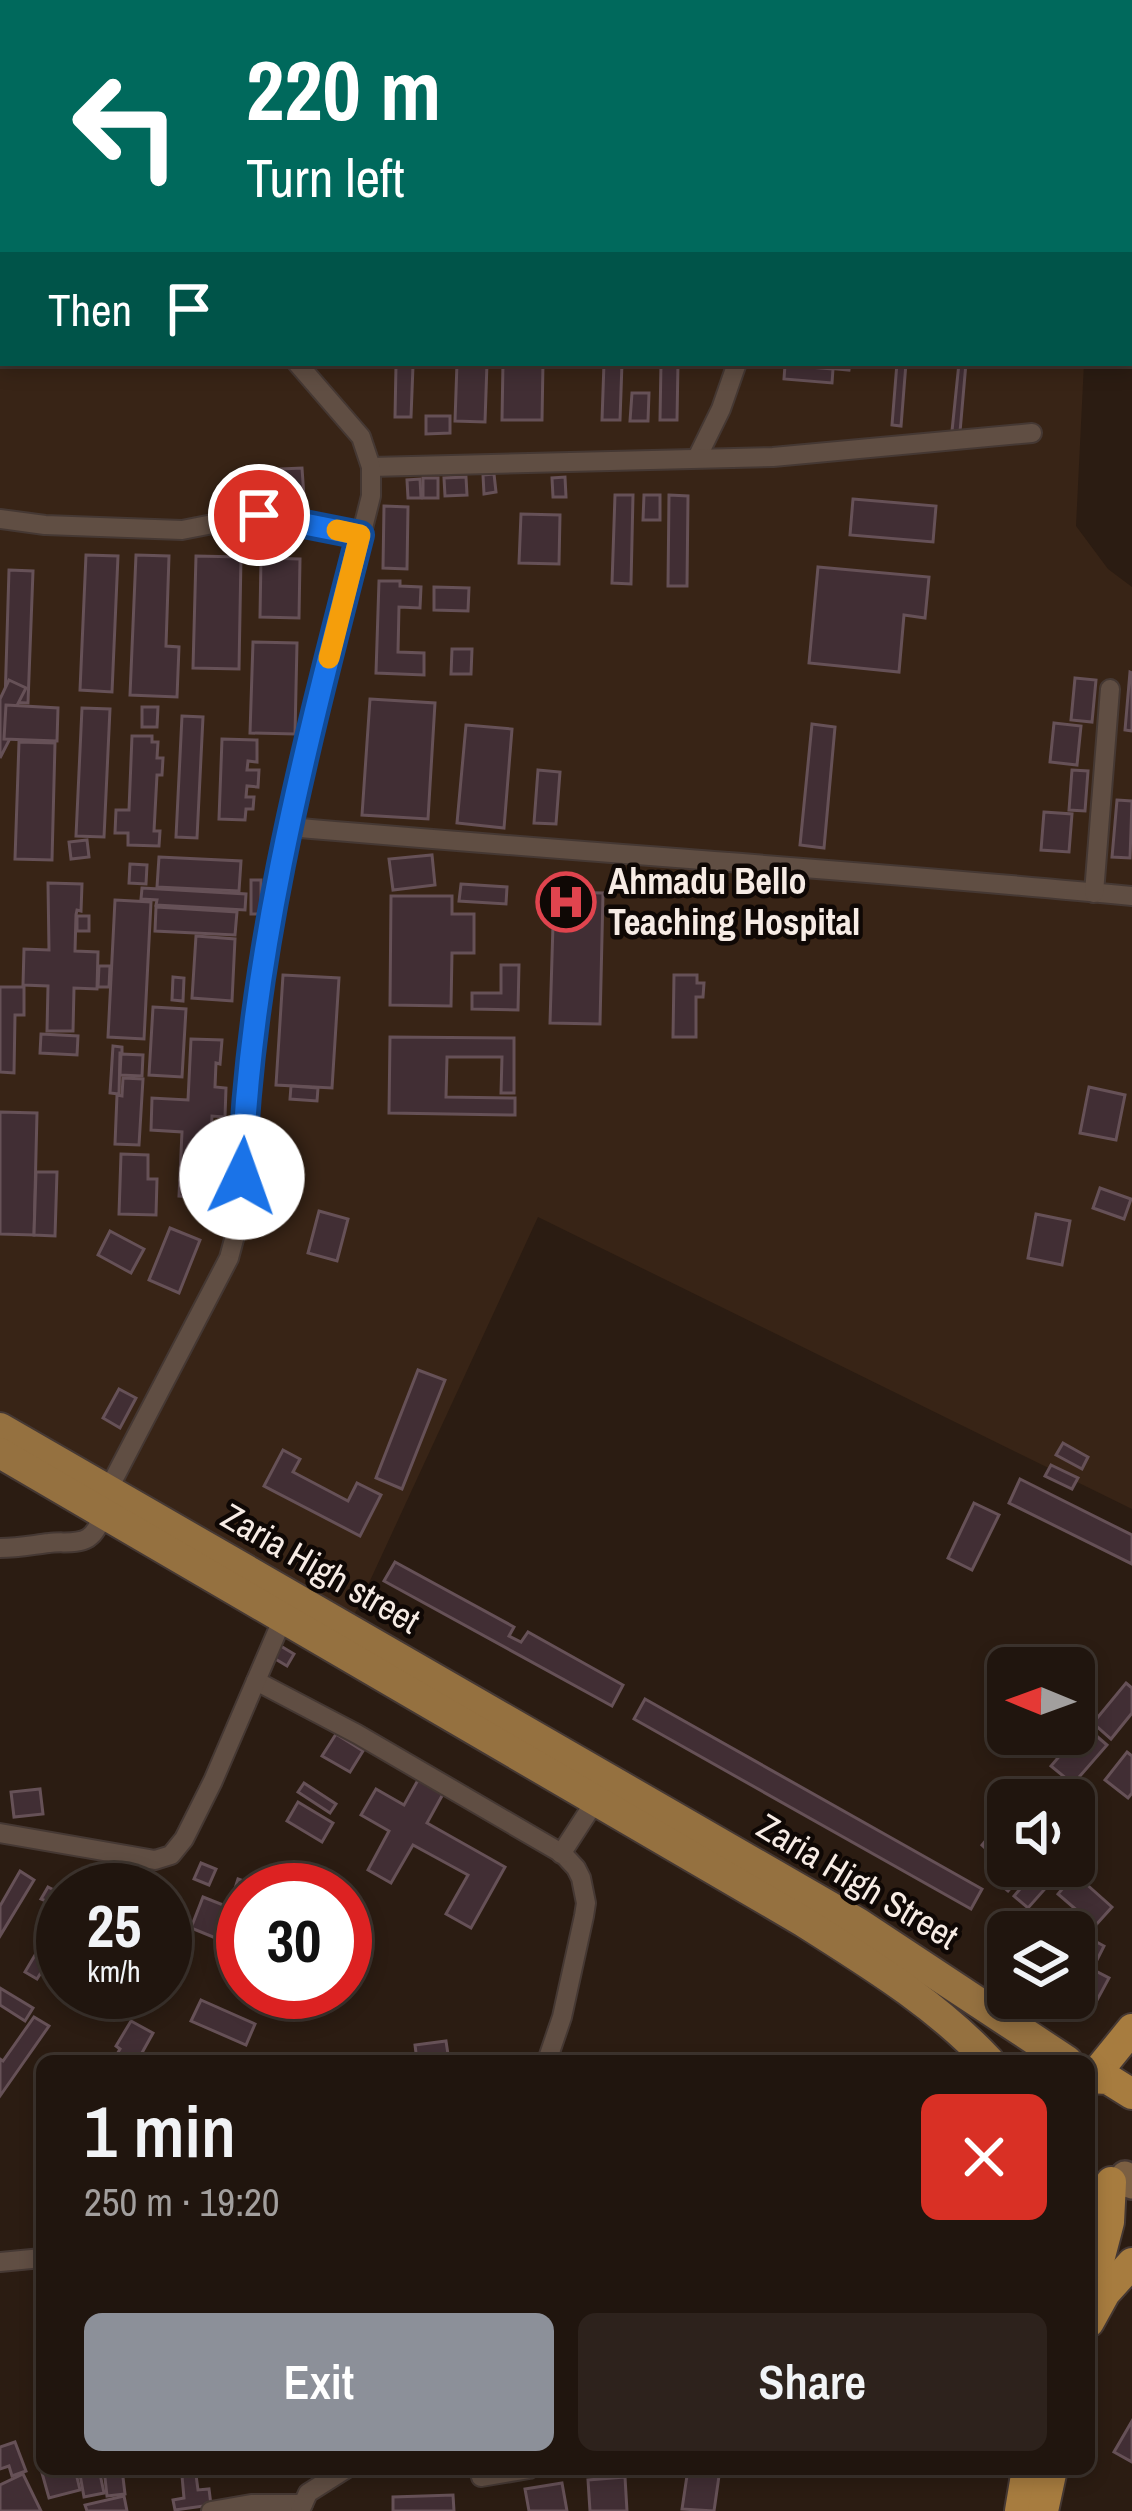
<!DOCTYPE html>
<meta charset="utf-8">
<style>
:root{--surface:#20150e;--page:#2d221c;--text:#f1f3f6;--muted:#a29f9e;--line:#3d342e;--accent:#8c9099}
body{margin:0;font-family:"Archivo Narrow",sans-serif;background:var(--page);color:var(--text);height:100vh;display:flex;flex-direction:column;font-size:45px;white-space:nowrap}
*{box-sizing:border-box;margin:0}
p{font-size:39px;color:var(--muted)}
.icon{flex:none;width:66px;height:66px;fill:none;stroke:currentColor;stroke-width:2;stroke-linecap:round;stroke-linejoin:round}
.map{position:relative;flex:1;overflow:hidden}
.sheet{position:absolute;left:36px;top:2055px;width:1059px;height:420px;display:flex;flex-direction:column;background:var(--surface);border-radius:18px;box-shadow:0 6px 18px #0003,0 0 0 3px var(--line)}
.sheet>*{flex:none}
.guide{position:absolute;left:0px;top:0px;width:1134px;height:366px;box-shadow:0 6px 18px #0003,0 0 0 3px var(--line);background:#00695c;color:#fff;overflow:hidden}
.needle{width:78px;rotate:271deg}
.controls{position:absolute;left:987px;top:1647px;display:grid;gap:24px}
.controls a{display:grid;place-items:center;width:108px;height:108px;border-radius:18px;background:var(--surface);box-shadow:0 6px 18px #0003,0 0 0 3px var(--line);font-size:60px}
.speed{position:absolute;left:36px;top:1863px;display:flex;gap:24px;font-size:60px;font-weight:700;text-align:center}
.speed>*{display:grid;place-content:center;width:156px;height:156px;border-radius:50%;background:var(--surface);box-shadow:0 6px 18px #0003,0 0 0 3px var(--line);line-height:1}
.speed small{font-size:30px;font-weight:400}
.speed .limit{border:18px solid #d22;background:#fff;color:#111}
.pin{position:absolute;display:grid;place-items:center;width:102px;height:102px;color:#fff;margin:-51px;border:6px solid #fff;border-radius:50%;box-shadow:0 3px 12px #0007}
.me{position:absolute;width:132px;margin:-66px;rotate:3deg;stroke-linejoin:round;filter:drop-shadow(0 0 9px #0008)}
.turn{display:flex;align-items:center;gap:42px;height:252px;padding:0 48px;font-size:54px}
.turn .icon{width:156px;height:156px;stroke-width:2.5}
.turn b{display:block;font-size:84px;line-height:102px}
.then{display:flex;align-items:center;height:114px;padding:0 48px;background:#0003;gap:24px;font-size:45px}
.round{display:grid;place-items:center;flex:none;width:126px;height:126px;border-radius:18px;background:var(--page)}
.headline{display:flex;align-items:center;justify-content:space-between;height:204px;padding:0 48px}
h1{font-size:72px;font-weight:600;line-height:90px}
.action{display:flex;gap:24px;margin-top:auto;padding:24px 48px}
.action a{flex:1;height:138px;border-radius:18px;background:var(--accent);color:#fff;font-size:48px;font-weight:600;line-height:138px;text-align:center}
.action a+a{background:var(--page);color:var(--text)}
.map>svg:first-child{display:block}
.built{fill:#382416}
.building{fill:#412e34;stroke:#665157;stroke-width:3}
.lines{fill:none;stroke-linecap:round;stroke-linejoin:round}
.minor-casing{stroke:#453833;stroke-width:22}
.secondary-casing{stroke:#453833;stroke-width:32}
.primary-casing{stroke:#453833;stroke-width:34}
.trunk-casing{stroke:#453833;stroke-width:34}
.minor{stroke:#604e43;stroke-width:18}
.secondary{stroke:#7b5f42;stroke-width:27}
.primary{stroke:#957140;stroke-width:30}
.trunk{stroke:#a77c3f;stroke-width:30}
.route-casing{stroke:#114b97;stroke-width:30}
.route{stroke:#1a73e8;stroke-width:21}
.slow{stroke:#f59e0b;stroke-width:21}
.labels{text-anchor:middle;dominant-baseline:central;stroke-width:9;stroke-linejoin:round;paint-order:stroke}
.poi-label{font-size:36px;font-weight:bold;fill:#f6ebe4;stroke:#0f0805;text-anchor:start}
.street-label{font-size:36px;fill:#f6ebe4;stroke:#0f0805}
</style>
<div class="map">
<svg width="1132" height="2511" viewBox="0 0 1132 2511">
<rect width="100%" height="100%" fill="#2b1c12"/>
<path class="built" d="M0,0H474L483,3H3V363H1084L1076,526L1108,569L1132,587V1509L538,1217L350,1624L0,1416Z"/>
<g class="building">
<path d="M457,363H487L485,422L455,421Z"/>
<path d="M503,363H543L542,420H502Z"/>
<path d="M604,363H622L620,420H602Z"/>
<path d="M661,363H678L677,420H660Z"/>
<path d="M774,363H850L849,370Z"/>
<path d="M897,363H906L901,426L892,425Z"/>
<path d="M959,363H966L960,432L952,431Z"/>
<path d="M785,365L833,369L832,383L784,379Z"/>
<path d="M396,366H413L411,417H395Z"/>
<path d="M632,393H649L648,421H630Z"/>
<path d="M426,416H450V433L426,434Z"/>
<path d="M302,468L304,497L282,498L281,469Z"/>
<path d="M494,474L496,492L484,494L483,475Z"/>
<path d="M466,477L467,495L445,496L444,478Z"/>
<path d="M565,477L566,497H553L552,478Z"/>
<rect x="423" y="478" width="15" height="20"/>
<path d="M420,479L421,498H408L407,480Z"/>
<path d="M615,495H633L631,584L612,583Z"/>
<path d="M644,495H660V520H643Z"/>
<path d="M669,495L688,496L687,586H668Z"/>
<path d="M853,499L936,506L933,542L850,535Z"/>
<path d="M384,506L408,507L407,569L383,568Z"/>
<path d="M521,514L560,515L559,564L519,563Z"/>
<path d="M86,555L118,556L112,692L80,690Z"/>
<path d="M136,555L169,556L166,646L179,647L177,697L130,695Z"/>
<path d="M196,556L241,557L239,669L193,668Z"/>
<path d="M261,558L300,559L299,618L260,617Z"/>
<path d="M818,567L929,577L925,618L904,615L899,672L809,663Z"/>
<path d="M9,570L33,571L28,703L5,702Z"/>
<path d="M379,581H400V586L421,587L420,608L399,607L398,652L424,653V675L376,673Z"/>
<path d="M434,587L469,588L468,611L434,610Z"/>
<path d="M253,642L297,643L295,734L250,733Z"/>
<path d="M452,649H472L471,674H451Z"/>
<path d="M1130,672L1132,673V731L1125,730Z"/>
<path d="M1075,678L1096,680L1092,722L1071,720Z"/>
<path d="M9,680L26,688L9,721L17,725L0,758V699Z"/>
<path d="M370,699L435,703L428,819L362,815Z"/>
<path d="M6,705L58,708L57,741L4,739Z"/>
<path d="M142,707H158L157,727H142Z"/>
<path d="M82,708L110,709L104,837L76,836Z"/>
<path d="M182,716L203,717L197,838L176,837Z"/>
<path d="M1054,723L1081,726L1077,765L1050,762Z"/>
<path d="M812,724L835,727L824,848L800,845Z"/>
<path d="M466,725L512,729L504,828L457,823Z"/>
<path d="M132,736H152V742H158L157,758H163L162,775H157L154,831H160L159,846L128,845V833H115L116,810H129Z"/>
<path d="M222,739L257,740V762L248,761L247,770H259L258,787L247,786L246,797H254L253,809H246L245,820L219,819Z"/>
<path d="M19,742L55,743L52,860L15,859Z"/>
<path d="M538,770L560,772L556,824L534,823Z"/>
<path d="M1072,770L1088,771L1085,811L1069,810Z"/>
<path d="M1117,800L1132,801L1130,858L1112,857Z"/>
<path d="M1044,812L1072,814L1069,852L1041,850Z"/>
<path d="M87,840L89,857L71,859L69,842Z"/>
<path d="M432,855L435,885L393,890L389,859Z"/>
<path d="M159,857L241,861L239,891L157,887Z"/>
<path d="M130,864L147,865L146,884L129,883Z"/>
<rect x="251" y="880" width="10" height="34"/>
<path d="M48,883L82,884L81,911L77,910L76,915L75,951L98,952L97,989L74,988L73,1031H47L48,986L23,985L24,949L49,950Z"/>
<path d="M461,884L507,887L506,904L459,901Z"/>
<path d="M142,888L246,894L245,910L156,905L157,900L141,899Z"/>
<path d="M554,892L603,893L600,1024L550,1023Z"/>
<path d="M391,896H452V914H474V953H452L451,1006L390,1005Z"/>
<path d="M115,900L151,902L144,1039L108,1037Z"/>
<path d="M156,907L237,912L235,935L155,931Z"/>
<rect x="77" y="916" width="12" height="15"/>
<path d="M196,936L235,939L232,1001L192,998Z"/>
<path d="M501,965H519L518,1010L472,1009V993H501Z"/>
<path d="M99,966H110L109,987H98Z"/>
<path d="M283,975L339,978L332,1088L276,1085Z"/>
<path d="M674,975H697V983H704L703,997H696V1037H673Z"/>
<path d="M173,977L184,978L183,1001L172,1000Z"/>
<path d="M0,987H24V1015H15L14,1073L0,1072Z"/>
<path d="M153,1007L186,1009L182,1077L149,1075Z"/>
<path d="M41,1034L78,1036L77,1055L40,1053Z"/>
<path d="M390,1037L514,1038V1093H501L502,1057H447L446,1097L515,1098V1115L389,1113Z"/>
<path d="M191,1039L222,1040L220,1064L216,1063L215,1087L226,1088L225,1117L212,1116L209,1171L216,1172L215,1198L179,1196L182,1132L151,1130L152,1098L188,1100Z"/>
<path d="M113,1046L122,1047V1053H120L119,1094L110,1093Z"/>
<path d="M121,1054L143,1055L142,1076L120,1075Z"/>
<path d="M123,1078L143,1079L139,1145L115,1144L117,1095L122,1096Z"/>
<path d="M291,1086L318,1088L317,1101L290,1099Z"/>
<path d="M1089,1087L1125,1095L1116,1140L1080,1133Z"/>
<path d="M0,1112L37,1113L34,1235L0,1234Z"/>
<path d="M121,1154L148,1155V1179H157L156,1215L119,1214Z"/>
<path d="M36,1172H57L55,1236L34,1235Z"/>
<path d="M1100,1188L1131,1199L1124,1219L1093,1208Z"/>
<path d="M199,1202H211L210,1215H199Z"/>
<path d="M319,1211L348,1219L337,1261L308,1253Z"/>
<path d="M1036,1214L1070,1221L1062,1265L1028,1258Z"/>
<path d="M170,1228L200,1240L179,1293L149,1280Z"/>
<path d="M110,1231L144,1249L131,1273L98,1255Z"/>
<path d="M418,1370L445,1380L402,1489L376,1478Z"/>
<path d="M119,1389L136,1398L120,1428L103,1418Z"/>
<path d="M1063,1443L1088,1457L1082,1469L1056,1455Z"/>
<path d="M283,1450L300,1459L293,1472L348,1501L357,1483L381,1495L360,1536L264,1486Z"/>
<path d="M1051,1465L1078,1478L1072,1489L1045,1476Z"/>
<path d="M1020,1479L1132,1535V1564L1009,1503Z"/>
<path d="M974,1503L999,1515L972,1570L948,1558Z"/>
<path d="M395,1562L514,1627L509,1636L521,1642L528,1632L623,1685L612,1706L384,1581Z"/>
<path d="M279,1645L294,1654L287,1666L272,1657Z"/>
<path d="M1126,1683L1132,1688V1713L1111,1739L1093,1723Z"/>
<path d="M645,1699L982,1889L971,1909L634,1719Z"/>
<path d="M1085,1726L1107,1745L1073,1784L1051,1766Z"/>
<path d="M336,1734L363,1751L350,1772L322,1756Z"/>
<path d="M1127,1752L1132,1756V1793L1128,1798L1105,1780Z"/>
<path d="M418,1780L443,1794L427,1823L505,1867L471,1928L446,1914L468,1875L413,1845L391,1883L368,1870L389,1831L361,1815L376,1789L404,1805Z"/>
<path d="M304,1783L336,1804L330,1813L298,1792Z"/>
<path d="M1030,1786L1047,1800H1026L1022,1797Z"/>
<path d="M40,1789L43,1814L14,1817L11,1792Z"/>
<path d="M298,1802L333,1823L322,1842L287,1821Z"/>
<path d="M991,1834L1008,1849V1855L1001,1863L982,1845Z"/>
<path d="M201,1863L216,1869L209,1885L194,1879Z"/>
<path d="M1019,1866H1030L1008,1891L1002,1886Z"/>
<path d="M1040,1866H1051L1059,1873L1028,1908L1014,1896Z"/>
<path d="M20,1871L34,1880L0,1936V1906Z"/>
<path d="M1075,1874L1112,1907L1095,1926L1058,1894Z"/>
<path d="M238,1879L261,1887L259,1890H243V1905L231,1901Z"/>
<path d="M48,1887L60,1893L53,1904L41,1899Z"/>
<path d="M203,1897L226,1906L218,1925L223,1927L218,1939L191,1928Z"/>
<path d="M63,1908V1937L37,1979L25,1972Z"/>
<path d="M1027,1919L1049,1932H1020Z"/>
<path d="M1093,1940L1104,1946L1097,1960L1086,1954Z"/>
<path d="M1086,1966L1109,1978L1096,2002L1074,1990Z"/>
<path d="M0,1988L33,2008L25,2021L0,2005Z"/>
<path d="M201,2000L255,2024L246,2045L191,2021Z"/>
<path d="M34,2017L49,2026L0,2096V2059L3,2061Z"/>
<path d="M131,2021L153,2033L138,2060L132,2057L124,2061L116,2056L120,2049L116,2046Z"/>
<path d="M446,2041L449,2061H417L415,2045Z"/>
<path d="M1132,2421V2462L1114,2452Z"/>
<path d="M15,2442L26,2471L12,2476L9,2466L0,2469V2447Z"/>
<path d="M57,2469H75L80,2490L49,2498L42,2473Z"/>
<path d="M79,2469H99L104,2493L84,2497Z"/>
<path d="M104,2469H122L125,2494L107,2496Z"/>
<path d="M688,2469H720L714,2511L682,2509Z"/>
<path d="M23,2474L41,2511H0V2485Z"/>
<path d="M196,2475L198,2490L209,2489L211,2505L175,2510L173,2500L184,2498L182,2476Z"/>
<path d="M625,2477L627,2511H590L588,2480Z"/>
<path d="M562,2483L567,2511H529L525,2489Z"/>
<path d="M453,2495L454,2511H393V2497Z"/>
<path d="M124,2496L127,2511H87L85,2505Z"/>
</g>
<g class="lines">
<defs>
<g id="minor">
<path d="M763,0L770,3"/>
<path d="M787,3L792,0"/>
<path d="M1109,3V0"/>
<path d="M1131,160L1132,161"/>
<path d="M0,234L3,235"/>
<path d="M697,458L721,409L737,363"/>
<path d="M371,467L773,457L1032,433"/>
<path d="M0,519L45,525L182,530L259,515L360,535"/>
<path d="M290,827C571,852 852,869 1132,896"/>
<path d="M1094,893L1110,689"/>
<path d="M108,1490L229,1258L241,1213L243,1140L257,998L278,882L310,740L371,496V467L361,437L297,363"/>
<path d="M0,1548C18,1548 32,1545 49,1543C62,1541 76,1545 88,1538C97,1532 99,1523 103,1513"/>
<path d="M256,1681L357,1734L563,1854L576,1868L581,1878L586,1903L584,1916L562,2017L547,2061"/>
<path d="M0,1833L155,1860L171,1855L184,1839L213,1781L283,1618"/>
<path d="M561,1854L596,1800"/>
<path d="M0,2262L42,2258"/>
<path d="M481,2477L529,2469"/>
<path d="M211,2511L251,2504H303"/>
<path d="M300,2511L308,2493L346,2469"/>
</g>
<path id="secondary" d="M1125,2175L1132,2185"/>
<g id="primary">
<path d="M0,1428L858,1923L1067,2061"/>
<path d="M0,1453L804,1922C870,1964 936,2004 989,2061"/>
</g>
<g id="trunk">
<path d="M1093,2077L1132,2029"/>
<path d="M1089,2078L1108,2079L1132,2094"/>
<path d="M1089,2299L1109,2222L1111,2182"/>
<path d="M1089,2322L1105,2293L1132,2263"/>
<path d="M1020,2511L1027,2469"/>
<path d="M1043,2511L1052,2469"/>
</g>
</defs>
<use href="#minor" class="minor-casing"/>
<use href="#secondary" class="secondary-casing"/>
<use href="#primary" class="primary-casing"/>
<use href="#trunk" class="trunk-casing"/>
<use href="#minor" class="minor"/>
<use href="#secondary" class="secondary"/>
<use href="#primary" class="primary"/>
<use href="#trunk" class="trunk"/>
</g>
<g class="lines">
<defs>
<path id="route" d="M242,1177C249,959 306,745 360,535L259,515"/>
</defs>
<use href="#route" class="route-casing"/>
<use href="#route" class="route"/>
<path class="slow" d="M329,658L360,535L337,530"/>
</g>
<defs>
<symbol id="hospital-ring" viewBox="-11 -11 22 22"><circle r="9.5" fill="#0f0805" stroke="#e0444e" stroke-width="1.5"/><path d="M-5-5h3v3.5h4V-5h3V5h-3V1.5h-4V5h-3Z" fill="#e0444e"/></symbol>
</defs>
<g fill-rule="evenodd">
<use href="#hospital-ring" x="533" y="869" width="66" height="66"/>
</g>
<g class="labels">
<g class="poi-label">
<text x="608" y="881">Ahmadu Bello<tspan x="608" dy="41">Teaching Hospital</tspan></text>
</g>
<g class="street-label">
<text transform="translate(321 1568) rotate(30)">Zaria High street</text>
<text transform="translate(858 1881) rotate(31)">Zaria High Street</text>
</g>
</g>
</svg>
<div class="controls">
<a><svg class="needle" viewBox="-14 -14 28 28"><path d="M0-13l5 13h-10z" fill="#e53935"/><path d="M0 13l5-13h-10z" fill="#a29f9e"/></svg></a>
<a><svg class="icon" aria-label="sound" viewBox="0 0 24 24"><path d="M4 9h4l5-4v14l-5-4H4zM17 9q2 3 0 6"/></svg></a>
<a><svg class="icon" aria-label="layers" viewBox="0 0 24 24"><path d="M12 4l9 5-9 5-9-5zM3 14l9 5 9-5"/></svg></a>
</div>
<div class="speed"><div>25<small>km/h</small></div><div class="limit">30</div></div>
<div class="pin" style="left:259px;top:515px;background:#d93025"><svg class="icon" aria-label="arrive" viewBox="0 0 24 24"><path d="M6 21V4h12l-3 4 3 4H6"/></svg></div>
<svg class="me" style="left:242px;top:1177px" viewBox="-20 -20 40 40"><circle r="19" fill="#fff"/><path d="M0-13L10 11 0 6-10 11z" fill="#1a73e8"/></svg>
<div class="guide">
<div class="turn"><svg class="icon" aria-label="left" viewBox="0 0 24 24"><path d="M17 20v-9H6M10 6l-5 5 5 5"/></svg><div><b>220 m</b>Turn left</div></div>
<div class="then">Then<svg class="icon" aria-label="arrive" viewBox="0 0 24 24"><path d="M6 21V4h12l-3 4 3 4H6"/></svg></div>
</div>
<section class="sheet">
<div class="headline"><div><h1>1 min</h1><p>250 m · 19:20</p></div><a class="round" style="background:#d93025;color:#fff"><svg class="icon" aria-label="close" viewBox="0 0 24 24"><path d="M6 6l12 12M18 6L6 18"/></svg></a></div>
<div class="action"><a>Exit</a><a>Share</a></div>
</section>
</div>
